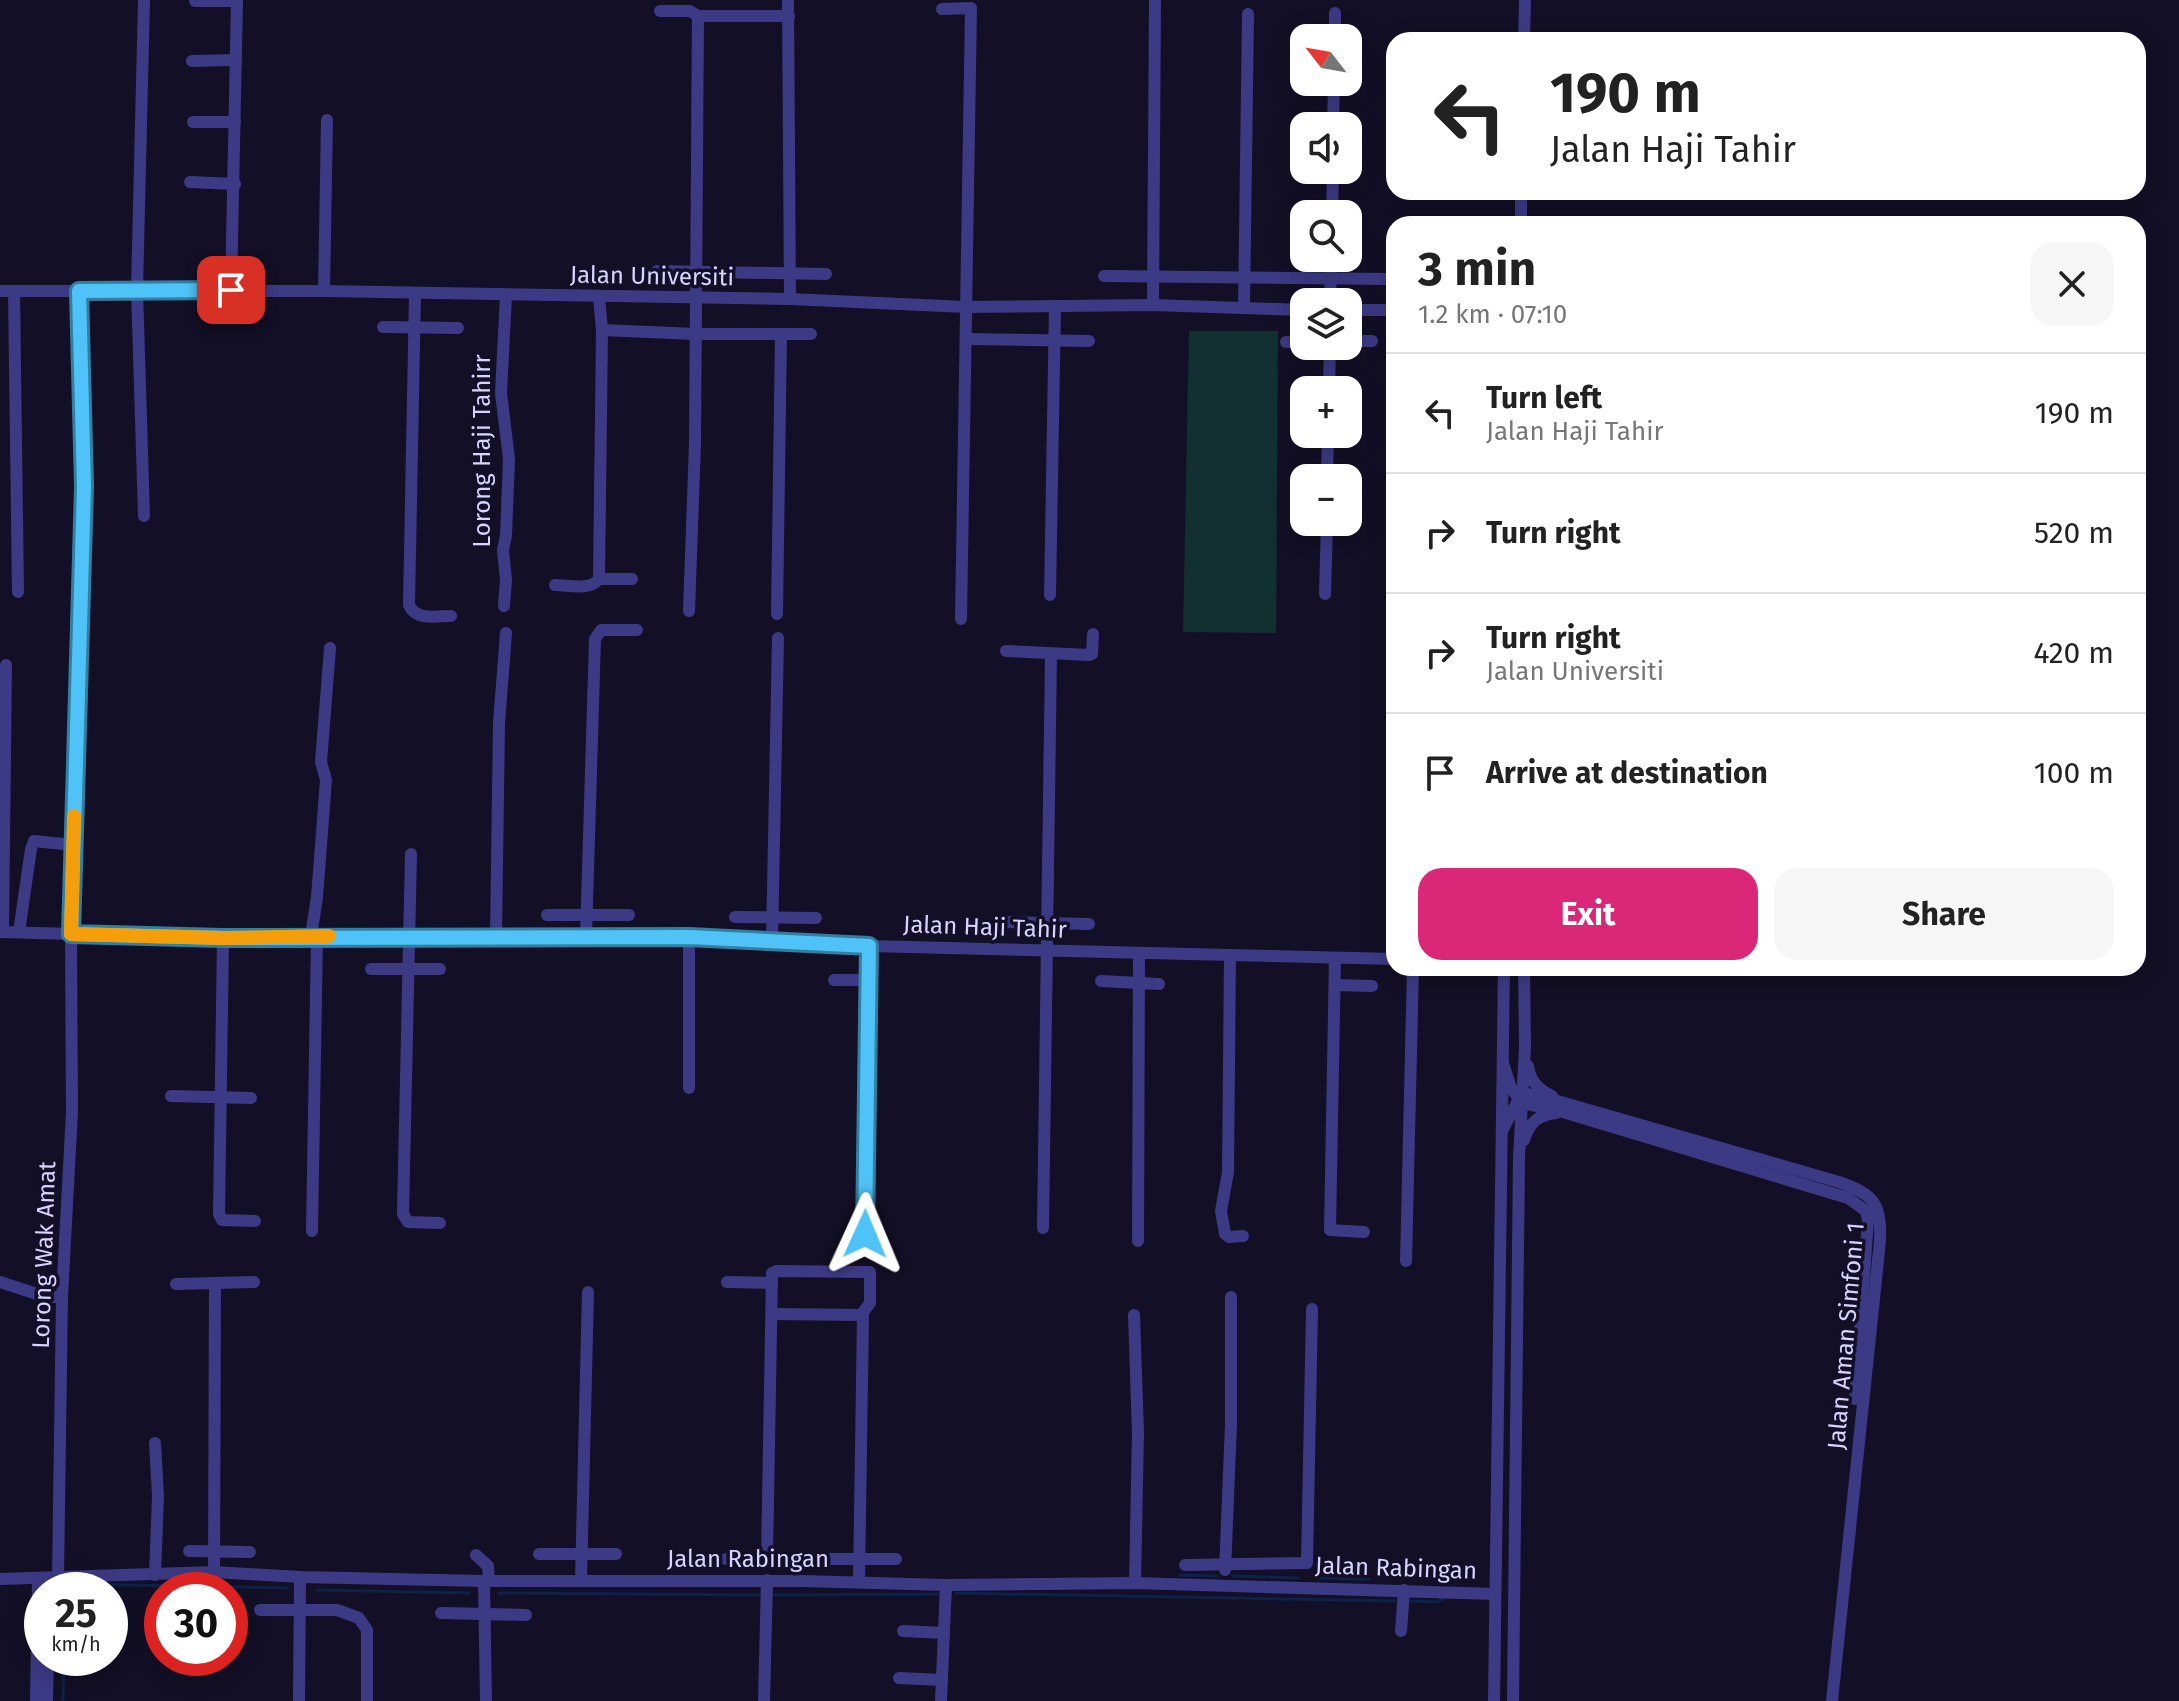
<!DOCTYPE html>
<meta charset="utf-8">
<style>
:root{--surface:#fff;--page:#f6f6f6;--text:#222;--muted:#767676;--line:#e0e0e0;--accent:#db2777}
body{margin:0;font-family:"Fira Sans",sans-serif;background:var(--page);color:var(--text);height:100vh;display:flex;flex-direction:column;font-size:30px;white-space:nowrap}
*{box-sizing:border-box;margin:0}
p{font-size:26px;color:var(--muted)}
.icon{flex:none;width:44px;height:44px;fill:none;stroke:currentColor;stroke-width:2;stroke-linecap:round;stroke-linejoin:round}
.map{position:relative;flex:1;overflow:hidden}
.side{position:absolute;left:1386px;top:216px;width:760px;height:760px;display:flex;flex-direction:column;background:var(--surface);border-radius:24px;box-shadow:0 4px 20px #0003}
.side>*{flex:none}
.banner{position:absolute;left:1386px;top:32px;width:760px;height:168px;border-radius:24px;box-shadow:0 4px 20px #0003;background:#fff;color:var(--text);overflow:hidden}
.needle{width:52px;rotate:301deg}
.buttons{position:absolute;left:1290px;top:24px;display:grid;gap:16px}
.buttons a{display:grid;place-items:center;width:72px;height:72px;border-radius:16px;background:var(--surface);box-shadow:0 4px 20px #0003;font-size:40px}
.speed{position:absolute;left:24px;top:1572px;display:flex;gap:16px;font-size:40px;font-weight:700;text-align:center}
.speed>*{display:grid;place-content:center;width:104px;height:104px;border-radius:50%;background:var(--surface);box-shadow:0 4px 20px #0003;line-height:1}
.speed small{font-size:20px;font-weight:400}
.speed .limit{border:12px solid #d22;background:#fff;color:#111}
.pin{position:absolute;display:grid;place-items:center;width:68px;height:68px;color:#fff;margin:-34px;border-radius:16px;box-shadow:0 4px 12px #0006}
.me{position:absolute;width:88px;margin:-44px;rotate:1deg;stroke-linejoin:round;filter:drop-shadow(0 0 6px #0008)}
.turn{display:flex;align-items:center;gap:28px;height:168px;padding:0 32px;font-size:36px}
.turn .icon{width:104px;height:104px;stroke-width:2.5}
.turn b{display:block;font-size:56px;line-height:68px}
.round{display:grid;place-items:center;flex:none;width:84px;height:84px;border-radius:24px;background:var(--page)}
.head{display:flex;align-items:center;justify-content:space-between;height:136px;padding:0 32px}
h1{font-size:48px;font-weight:700;line-height:60px}
.primary-button{display:flex;gap:16px;margin-top:auto;padding:16px 32px}
.primary-button a{flex:1;height:92px;border-radius:24px;background:var(--accent);color:#fff;font-size:32px;font-weight:700;line-height:92px;text-align:center}
.primary-button a+a{background:var(--page);color:var(--text)}
ul{padding:0;list-style:none}
li{display:flex;align-items:center;gap:24px;height:120px;padding:0 32px;border-top:2px solid var(--line)}
li div{flex:1}
li b{display:block;font-size:30px}
li em{font-style:normal}
.map>svg:first-child{display:block}
.green{fill:#12302f}
.lines{fill:none;stroke-linecap:round;stroke-linejoin:round}
.stream{stroke:#0c2248;stroke-width:3}
.minor{stroke:#3d3a85;stroke-width:12}
.route-casing{stroke:#337fa1;stroke-width:20}
.route{stroke:#4fc3f7;stroke-width:14}
.slow{stroke:#f59e0b;stroke-width:14}
.labels{text-anchor:middle;dominant-baseline:central;stroke-width:7;stroke-linejoin:round;paint-order:stroke}
.street-label{font-size:24px;fill:#d9d4ff;stroke:#130f26}
</style>
<div class="map">
<svg width="2179" height="1701" viewBox="0 0 2179 1701">
<rect width="100%" height="100%" fill="#130f26"/>
<path class="green" d="M1189,331H1278L1276,633L1183,632Z"/>
<g class="lines">
<g class="stream">
<path d="M1180,1575L1217,1576"/>
<path d="M1233,1576L1298,1578"/>
<path d="M1315,1578L1369,1579"/>
<path d="M68,1590L73,1584L288,1588"/>
<path d="M316,1590L469,1593"/>
<path d="M499,1593L763,1595"/>
<path d="M956,1593L1395,1601"/>
<path d="M771,1595L939,1594"/>
<path d="M1411,1601L1437,1602L1446,1597"/>
<path d="M63,1701L64,1658"/>
</g>
<g class="minor">
<path d="M195,1H237L231,290"/>
<path d="M788,2L790,299"/>
<path d="M942,9L971,8L961,619"/>
<path d="M660,11H690L698,16L695,443L689,611"/>
<path d="M698,16H789"/>
<path d="M1335,38V13"/>
<path d="M1524,40L1525,0"/>
<path d="M192,61L236,60"/>
<path d="M193,122H235"/>
<path d="M1333,126L1334,82"/>
<path d="M190,182L235,184"/>
<path d="M1332,214L1333,170"/>
<path d="M1521,224V192"/>
<path d="M657,271L826,274"/>
<path d="M1104,276L1386,279"/>
<path d="M0,291H324L790,299L966,307L1153,305L1304,310"/>
<path d="M14,291L18,592"/>
<path d="M324,291L327,120"/>
<path d="M415,293L409,605C416,621 436,616 451,616"/>
<path d="M1330,302L1331,258"/>
<path d="M1153,305L1155,0"/>
<path d="M1244,308L1248,14"/>
<path d="M1348,310H1394"/>
<path d="M383,327L458,328"/>
<path d="M602,330L695,334H811"/>
<path d="M966,339L1089,341"/>
<path d="M1348,341H1372"/>
<path d="M1286,342H1304"/>
<path d="M1329,390L1330,346"/>
<path d="M1327,478L1328,434"/>
<path d="M144,516L137,290L144,0"/>
<path d="M599,579H632"/>
<path d="M555,585C569,585 590,591 599,579L602,330L599,297"/>
<path d="M1325,594L1327,522"/>
<path d="M1050,595L1055,307"/>
<path d="M504,606L506,580L503,550L506,536L509,459L501,393L506,296"/>
<path d="M777,614L781,334"/>
<path d="M1006,651L1089,655L1092,654L1093,634"/>
<path d="M411,854L403,1214L408,1222L440,1223"/>
<path d="M547,915H629"/>
<path d="M735,917L816,918"/>
<path d="M1002,922L1089,924"/>
<path d="M0,932L223,938L689,937L869,946L1394,959"/>
<path d="M3,932L6,665"/>
<path d="M19,932L31,849L34,841L73,845"/>
<path d="M311,936L317,897L326,780L321,762L330,648"/>
<path d="M496,936L499,723L506,633"/>
<path d="M586,936L595,639L601,630H637"/>
<path d="M689,937V1088"/>
<path d="M223,938L219,1214L222,1220L255,1221"/>
<path d="M772,941L778,638"/>
<path d="M1230,956L1228,1172L1221,1211L1225,1234L1229,1237L1243,1236"/>
<path d="M1335,958L1330,1230L1364,1232"/>
<path d="M371,969H440"/>
<path d="M834,980H868"/>
<path d="M1101,981L1159,984"/>
<path d="M1335,985L1372,986"/>
<path d="M1503,1063L1511,1088L1522,1103L1563,1112L1848,1198L1866,1211L1868,1220L1855,1399"/>
<path d="M1528,1066C1530,1081 1538,1089 1552,1096"/>
<path d="M171,1096L251,1098"/>
<path d="M1502,1131L1522,1093L1547,1098L1839,1182C1873,1194 1882,1203 1880,1241L1832,1701"/>
<path d="M1524,1140C1530,1122 1538,1115 1556,1113"/>
<path d="M1043,1228L1051,654"/>
<path d="M312,1231L317,936"/>
<path d="M865,1234L869,946"/>
<path d="M1138,1241L1139,953"/>
<path d="M1406,1261L1413,968"/>
<path d="M0,1282L46,1297H62"/>
<path d="M727,1282L772,1283"/>
<path d="M176,1284L254,1282"/>
<path d="M772,1314L863,1315L859,1582"/>
<path d="M1134,1315L1138,1433L1135,1583"/>
<path d="M155,1443L158,1496L155,1575"/>
<path d="M189,1551L250,1552"/>
<path d="M539,1554H616"/>
<path d="M476,1555L488,1566L489,1581"/>
<path d="M726,1559H896"/>
<path d="M767,1559L772,1273L776,1271L870,1272V1303L864,1311"/>
<path d="M1185,1565L1307,1563L1312,1309"/>
<path d="M1225,1570L1231,1424V1297"/>
<path d="M214,1572L215,1284"/>
<path d="M58,1577L62,1297L72,1112L71,934L84,487L79,291"/>
<path d="M0,1579L214,1572L300,1577L484,1581H803L946,1585L1135,1583L1495,1594"/>
<path d="M581,1580L588,1292"/>
<path d="M484,1581L486,1701"/>
<path d="M260,1610H337L359,1618L367,1630V1701"/>
<path d="M441,1613L526,1615"/>
<path d="M903,1631L944,1633"/>
<path d="M1401,1631L1404,1590"/>
<path d="M899,1678L942,1680"/>
<path d="M36,1701L38,1578"/>
<path d="M47,1701L48,1658"/>
<path d="M299,1701L300,1577"/>
<path d="M764,1701L767,1580"/>
<path d="M941,1701L946,1585"/>
<path d="M1494,1701L1504,968"/>
<path d="M1513,1701L1519,1157L1525,1047L1524,968"/>
</g>
</g>
<g class="lines">
<defs>
<path id="route" d="M231,290L79,291L84,487L71,934L223,938L689,937L869,946L865,1234"/>
</defs>
<use href="#route" class="route-casing"/>
<use href="#route" class="route"/>
<path class="slow" d="M74,816L71,934L223,938L329,936"/>
</g>
<g class="labels">
<g class="street-label">
<text transform="translate(652 276) rotate(1)">Jalan Universiti</text>
<text transform="translate(482 451) rotate(-90)">Lorong Haji Tahirr</text>
<text transform="translate(985 927) rotate(2)">Jalan Haji Tahir</text>
<text transform="translate(44 1255) rotate(-88)">Lorong Wak Amat</text>
<text transform="translate(1846 1336) rotate(-85)">Jalan Aman Simfoni 1</text>
<text x="748" y="1559">Jalan Rabingan</text>
<text transform="translate(1396 1568) rotate(2)">Jalan Rabingan</text>
</g>
</g>
</svg>
<div class="buttons">
<a><svg class="needle" viewBox="-14 -14 28 28"><path d="M0-13l5 13h-10z" fill="#e53935"/><path d="M0 13l5-13h-10z" fill="#767676"/></svg></a>
<a><svg class="icon" aria-label="sound" viewBox="0 0 24 24"><path d="M4 9h4l5-4v14l-5-4H4zM17 9q2 3 0 6"/></svg></a>
<a><svg class="icon" aria-label="search" viewBox="0 0 24 24"><circle cx="10" cy="10" r="6"/><path d="M15 15l6 6"/></svg></a>
<a><svg class="icon" aria-label="layers" viewBox="0 0 24 24"><path d="M12 4l9 5-9 5-9-5zM3 14l9 5 9-5"/></svg></a>
<a>+</a>
<a>−</a>
</div>
<div class="speed"><div>25<small>km/h</small></div><div class="limit">30</div></div>
<div class="pin" style="left:231px;top:290px;background:#d93025"><svg class="icon" aria-label="arrive" viewBox="0 0 24 24"><path d="M6 21V4h12l-3 4 3 4H6"/></svg></div>
<svg class="me" style="left:865px;top:1234px" viewBox="-20 -20 40 40"><path d="M0-17L14 15 0 8-14 15z" fill="#4fc3f7" stroke="#fff" stroke-width="4"/></svg>
<div class="banner">
<div class="turn"><svg class="icon" aria-label="left" viewBox="0 0 24 24"><path d="M17 20v-9H6M10 6l-5 5 5 5"/></svg><div><b>190 m</b>Jalan Haji Tahir</div></div>
</div>
<section class="side">
<div class="head"><div><h1>3 min</h1><p>1.2 km · 07:10</p></div><a class="round"><svg class="icon" aria-label="close" viewBox="0 0 24 24"><path d="M6 6l12 12M18 6L6 18"/></svg></a></div>
<ul>
<li><svg class="icon" aria-label="left" viewBox="0 0 24 24"><path d="M17 20v-9H6M10 6l-5 5 5 5"/></svg><div><b>Turn left</b><p>Jalan Haji Tahir</p></div><em>190 m</em></li>
<li><svg class="icon" aria-label="right" viewBox="0 0 24 24"><path d="M7 20v-9h11M14 6l5 5-5 5"/></svg><div><b>Turn right</b></div><em>520 m</em></li>
<li><svg class="icon" aria-label="right" viewBox="0 0 24 24"><path d="M7 20v-9h11M14 6l5 5-5 5"/></svg><div><b>Turn right</b><p>Jalan Universiti</p></div><em>420 m</em></li>
<li><svg class="icon" aria-label="arrive" viewBox="0 0 24 24"><path d="M6 21V4h12l-3 4 3 4H6"/></svg><div><b>Arrive at destination</b></div><em>100 m</em></li>
</ul>
<div class="primary-button"><a>Exit</a><a>Share</a></div>
</section>
</div>
